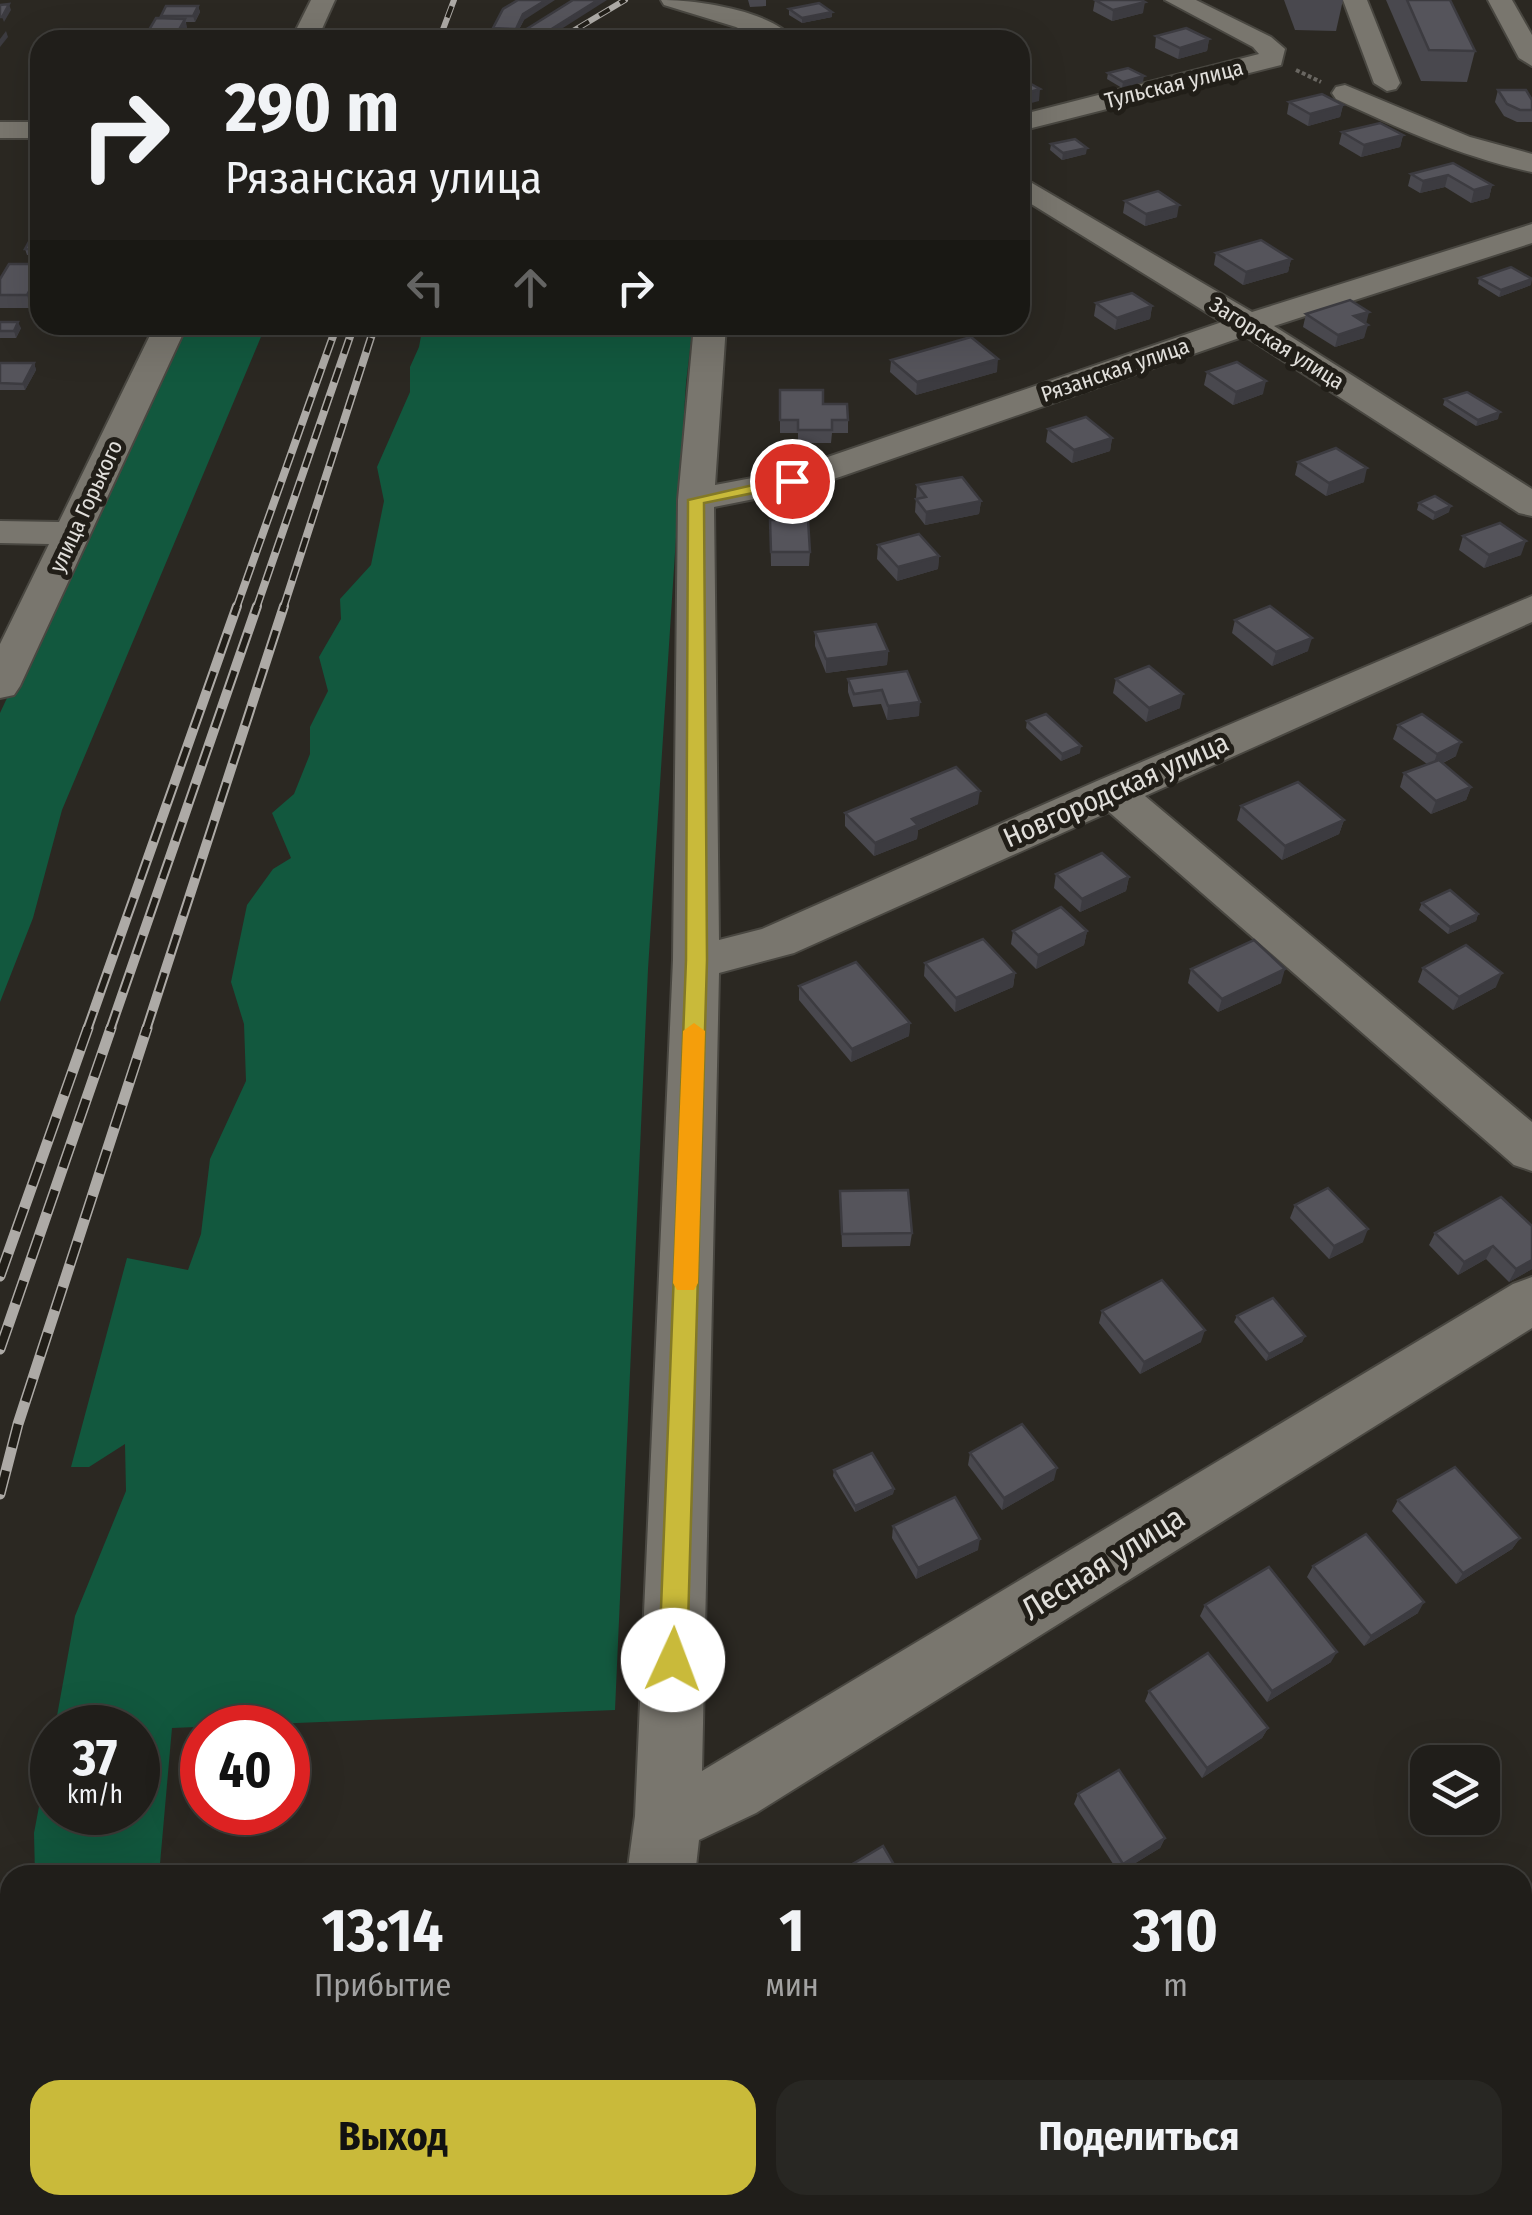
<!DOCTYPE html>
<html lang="ru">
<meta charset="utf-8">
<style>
:root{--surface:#201e1a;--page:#282723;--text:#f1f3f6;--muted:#a2a2a2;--line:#3d3c39;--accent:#c9ba3a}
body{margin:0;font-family:"Fira Sans Condensed",sans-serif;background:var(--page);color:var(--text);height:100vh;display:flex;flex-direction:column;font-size:38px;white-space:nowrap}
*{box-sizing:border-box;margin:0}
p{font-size:32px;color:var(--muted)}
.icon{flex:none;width:55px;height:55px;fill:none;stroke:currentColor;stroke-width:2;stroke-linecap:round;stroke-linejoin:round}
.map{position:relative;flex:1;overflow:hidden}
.side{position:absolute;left:0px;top:1865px;width:1532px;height:350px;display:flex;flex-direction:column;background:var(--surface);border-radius:30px 30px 0 0;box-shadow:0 10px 40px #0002,0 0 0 2px var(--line)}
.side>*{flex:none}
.top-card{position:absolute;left:30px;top:30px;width:1000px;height:305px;border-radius:30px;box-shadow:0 10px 40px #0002,0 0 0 2px var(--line);background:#201e1a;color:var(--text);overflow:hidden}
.controls{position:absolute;left:1410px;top:1745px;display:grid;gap:20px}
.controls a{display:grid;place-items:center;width:90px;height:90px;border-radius:20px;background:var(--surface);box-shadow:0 10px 40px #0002,0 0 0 2px var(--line);font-size:50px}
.speed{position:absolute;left:30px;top:1705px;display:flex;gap:20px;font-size:50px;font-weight:700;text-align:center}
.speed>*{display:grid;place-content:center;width:130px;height:130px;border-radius:50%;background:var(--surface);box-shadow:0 10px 40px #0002,0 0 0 2px var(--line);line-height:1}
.speed small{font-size:25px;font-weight:400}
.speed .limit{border:15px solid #d22;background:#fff;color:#111}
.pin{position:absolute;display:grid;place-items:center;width:85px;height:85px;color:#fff;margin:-42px;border:5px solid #fff;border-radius:50%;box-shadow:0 2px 10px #0007}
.me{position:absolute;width:110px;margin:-55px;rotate:2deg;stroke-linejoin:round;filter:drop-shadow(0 0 8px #0008)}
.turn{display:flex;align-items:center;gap:35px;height:210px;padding:0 30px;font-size:45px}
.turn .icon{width:130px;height:130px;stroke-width:2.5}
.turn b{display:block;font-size:70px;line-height:85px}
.lanes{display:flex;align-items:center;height:95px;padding:0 30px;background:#0003;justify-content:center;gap:50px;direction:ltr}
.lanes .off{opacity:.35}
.eta{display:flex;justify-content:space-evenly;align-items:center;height:170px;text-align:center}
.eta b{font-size:60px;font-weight:700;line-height:70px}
.cta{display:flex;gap:20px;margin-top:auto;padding:20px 30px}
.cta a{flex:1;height:115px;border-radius:30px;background:var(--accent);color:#111;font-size:40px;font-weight:700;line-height:115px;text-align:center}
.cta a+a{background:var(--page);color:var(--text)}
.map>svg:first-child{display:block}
.green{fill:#12583e}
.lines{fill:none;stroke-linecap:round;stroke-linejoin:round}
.minor-casing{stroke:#494741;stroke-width:4}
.path-far1{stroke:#696661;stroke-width:4;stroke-dasharray:4 2.5;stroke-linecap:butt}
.path{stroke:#696661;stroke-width:9;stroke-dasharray:10 6;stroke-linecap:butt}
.minor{fill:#79766e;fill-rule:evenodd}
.rail-far3-casing{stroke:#adaaa6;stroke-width:6}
.rail-far2-casing{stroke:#adaaa6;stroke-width:8}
.rail-far1-casing{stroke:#adaaa6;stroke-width:10}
.rail-casing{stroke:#adaaa6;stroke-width:11}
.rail-far3{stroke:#211e18;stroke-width:4;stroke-dasharray:12;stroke-linecap:butt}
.rail-far2{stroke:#211e18;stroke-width:5;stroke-dasharray:15;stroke-linecap:butt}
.rail-far1{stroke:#211e18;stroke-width:6;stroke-dasharray:20;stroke-linecap:butt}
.rail{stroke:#211e18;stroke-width:8;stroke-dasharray:24;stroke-linecap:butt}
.wall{fill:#49484e}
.shaded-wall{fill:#3c3b40}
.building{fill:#55545b;stroke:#3c3b40;stroke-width:2.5}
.route{fill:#c9ba3a;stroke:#837926;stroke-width:2.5}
.slow{fill:#f59e0b}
.labels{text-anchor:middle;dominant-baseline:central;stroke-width:10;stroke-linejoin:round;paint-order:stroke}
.far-street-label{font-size:22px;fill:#e1dfdb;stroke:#211e18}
.street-label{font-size:28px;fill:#e1dfdb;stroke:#211e18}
.near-street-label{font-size:32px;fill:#e1dfdb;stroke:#211e18}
</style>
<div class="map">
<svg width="1532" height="2215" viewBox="0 0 1532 2215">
<rect width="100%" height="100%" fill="#2b2822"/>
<g class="green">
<path d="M181,325H266L62,810L33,918L0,1002V713Z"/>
<path d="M423,325H693L686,383L648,969L615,1710L172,1728L159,1875H35L34,1833L52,1738V1812H138V1728L55,1727L75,1616L126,1491L125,1444L89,1467H71L127,1258L188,1270L201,1234L210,1159L246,1081L244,1024L231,982L247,905L273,869L291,858L272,813L294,794L310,754V727L328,691L319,657L341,619L340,599L371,565L384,501L377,467L410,392V367L419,347Z"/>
<path d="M10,2057V2205H437L436,2215H0V2093Z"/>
</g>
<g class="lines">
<defs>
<g id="minor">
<path d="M311,0H335L317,40H291Z"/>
<path d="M661,0C697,0 770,10 795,40H762L736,27L664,5Z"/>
<path d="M1165,0H1196L1271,37L1285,49L1281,65L1020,131V115L1259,54L1253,47Z"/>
<path d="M1343,0H1367L1400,83L1396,89L1387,91L1374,83Z"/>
<path d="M1488,0H1512L1532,35V66L1519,58Z"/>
<path d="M1345,85L1470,137L1532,154V172C1462,157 1400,129 1336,99L1332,93L1336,87Z"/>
<rect x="0" y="122" width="40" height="16"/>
<path d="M1020,176L1252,312L1532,224V243L1274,326L1532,489V516L1519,513L1245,336L805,489L714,507L719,940L762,929L1097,781L1532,596V622L1145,796L1532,1122V1171L1514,1165L1109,812L794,953L719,973L702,1771L1513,1284L1532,1277V1328L756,1813L699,1840L695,1875H627L635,1816L673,960L678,500L694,325H726L715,485L784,472L1222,322L1020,197Z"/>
<path d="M155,325H187L20,686L14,695L0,698V644L49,544L0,543V521L59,522Z"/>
<rect x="595" y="2205" width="76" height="10"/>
</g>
</defs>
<use href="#minor" class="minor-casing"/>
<path class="path-far1" d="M1296,70L1321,82"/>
<g class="path">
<path d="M109,2215L110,2205"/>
<path d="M311,2215L319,2205"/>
</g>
<use href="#minor" class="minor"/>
<defs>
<g id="rail-far3">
<path d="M439,40L454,0"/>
<path d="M558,40L625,0"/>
</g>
<g id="rail-far2">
<path d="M236,609L337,325"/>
<path d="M256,609L354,325"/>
<path d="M283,609L375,325"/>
</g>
<g id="rail-far1">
<path d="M87,1030L237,606"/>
<path d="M110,1030L257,606"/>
<path d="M146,1030L284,606"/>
</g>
<g id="rail">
<path d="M0,1276L88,1028"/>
<path d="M0,1349L111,1028"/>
<path d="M0,1494L18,1424L147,1028"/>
</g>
</defs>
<use href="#rail-far3" class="rail-far3-casing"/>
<use href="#rail-far2" class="rail-far2-casing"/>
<use href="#rail-far1" class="rail-far1-casing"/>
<use href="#rail" class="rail-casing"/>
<use href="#rail-far3" class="rail-far3"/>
<use href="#rail-far2" class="rail-far2"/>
<use href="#rail-far1" class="rail-far1"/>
<use href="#rail" class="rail"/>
</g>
<g class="wall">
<path d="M748,0H766V6L750,7Z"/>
<path d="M1095,0L1143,13L1112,21L1093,11Z"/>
<path d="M1284,0H1343L1336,31L1295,30Z"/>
<path d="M1386,0H1450L1475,51L1467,82L1421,81Z"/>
<path d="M198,6L200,12L195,22H186L187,30L182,40H143L161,19V16Z"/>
<path d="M789,9L832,17L802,23L789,15Z"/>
<path d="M524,20L516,35L494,34L493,28Z"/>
<path d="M1156,36L1209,39L1207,51L1178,59L1155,48Z"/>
<path d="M1108,73L1143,82L1122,88L1107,79Z"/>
<path d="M1498,90L1532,100V122H1517L1504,116L1495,102Z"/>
<path d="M1289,102L1343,105L1340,117L1308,126L1287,114Z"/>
<path d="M1342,132L1403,135L1400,147L1361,157L1339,144Z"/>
<path d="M1051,144L1086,154L1062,160L1050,150Z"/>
<path d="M1453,163L1492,185L1489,198L1471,203L1445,187L1420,193L1408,186L1411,174Z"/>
<path d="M1125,201L1177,217L1145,226L1123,213Z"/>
<path d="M40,229V255H27L25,249Z"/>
<path d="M1216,253L1291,259L1288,272L1243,285L1214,265Z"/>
<path d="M40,264L31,308H0V279Z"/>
<path d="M1479,278L1531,285L1499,297L1478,284Z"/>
<path d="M1096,303L1152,306L1150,319L1115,330L1094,316Z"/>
<path d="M1306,314L1366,324L1364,338L1335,347L1303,327Z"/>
<path d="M0,322L21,328L16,338H0Z"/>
<path d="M891,360L997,372L916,395L890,372Z"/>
<path d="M0,363H34L36,370L25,390H0Z"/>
<path d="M1207,372L1263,394L1233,405L1204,385Z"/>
<path d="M780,390L823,404L848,420V433H832L831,443H798V433H780Z"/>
<path d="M1445,399L1498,419L1476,426L1443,405Z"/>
<path d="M1048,429L1112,438L1110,451L1072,463L1046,442Z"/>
<path d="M1298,462L1364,482L1326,496L1295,475Z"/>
<path d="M917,485L981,501L979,514L925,525L915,512Z"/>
<path d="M1419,503L1449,512L1433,520L1417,510Z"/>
<path d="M770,520L810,552L809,566H771Z"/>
<path d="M1463,536L1521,555L1484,568L1459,550Z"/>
<path d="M878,545L939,556L938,569L897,581L877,559Z"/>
<path d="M1235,620L1308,651L1272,666L1232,633Z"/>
<path d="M815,632L888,651L887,665L826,673L815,646Z"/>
<path d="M907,671L919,716L887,720L881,704L853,707L848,692V679Z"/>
<path d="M1116,679L1180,708L1146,722L1113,693Z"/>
<path d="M1027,721L1080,753L1061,761L1026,728Z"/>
<path d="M1398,725L1456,756L1443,763L1471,787L1466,800L1431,814L1400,787L1404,773L1427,764L1393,739Z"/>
<path d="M978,804L918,830L917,839L874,856L845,826V813Z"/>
<path d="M1241,806L1344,820L1339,834L1282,860L1237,820Z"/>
<path d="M1056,874L1129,877L1126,891L1080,912L1054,888Z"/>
<path d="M1422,903L1478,914L1476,921L1448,934L1419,910Z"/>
<path d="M1013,931H1087L1084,945L1036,969L1011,944Z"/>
<path d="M925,963L1015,973L1013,987L955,1012L924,976Z"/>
<path d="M1423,968L1496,987L1453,1010L1418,982Z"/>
<path d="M1191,969L1281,983L1218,1012L1188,983Z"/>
<path d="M799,986L910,1023L909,1036L851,1062L799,1000Z"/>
<path d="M840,1191L912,1233L910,1246L842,1247Z"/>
<path d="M1501,1197L1532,1269L1509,1282L1486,1259L1458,1275L1429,1245L1435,1233Z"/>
<path d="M1295,1205L1363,1242L1329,1259L1290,1218Z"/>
<path d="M1102,1311L1201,1342L1140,1374L1099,1323Z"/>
<path d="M1237,1316L1305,1336L1302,1342L1266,1361L1234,1322Z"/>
<path d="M970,1453L1054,1480L1002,1510L968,1465Z"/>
<path d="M834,1470L894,1489L893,1494L855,1512L833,1476Z"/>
<path d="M1398,1500L1520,1538L1512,1549L1456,1584L1392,1511Z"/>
<path d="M893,1526L978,1550L916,1579L892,1538Z"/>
<path d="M1313,1566L1418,1613L1364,1646L1307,1577Z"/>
<path d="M1205,1605L1331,1662L1267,1702L1200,1616Z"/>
<path d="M1149,1691L1268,1728L1262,1738L1202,1778L1145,1701Z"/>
<path d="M1078,1794L1165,1838L1160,1848L1119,1873L1074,1804Z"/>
</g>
<g class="shaded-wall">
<path d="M546,0H555L524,20L516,35V29L523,14Z"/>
<path d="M598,0H607L544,40H534Z"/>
<path d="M1145,2L1143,13L1112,21L1113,10Z"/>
<path d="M9,4L11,10L4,22L2,17Z"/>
<path d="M198,6L200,12L195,22L193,16Z"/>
<path d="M832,12V17L802,23V18Z"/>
<path d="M185,19L187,30L182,40H173Z"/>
<path d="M6,31L8,37L0,47V39Z"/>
<path d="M1209,39L1207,51L1178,59L1180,48Z"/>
<path d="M1144,76L1143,82L1122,88L1123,82Z"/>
<path d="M1040,89L1039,101L1020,106V95Z"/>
<path d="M1343,105L1340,117L1308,126L1310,114Z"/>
<path d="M1403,135L1400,147L1361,157L1364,145Z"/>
<path d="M1087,148L1086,154L1062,160L1063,153Z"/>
<path d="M1448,175L1445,187L1420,193L1423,181Z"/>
<path d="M1492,185L1489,198L1471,203L1474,190Z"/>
<path d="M1179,205L1177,217L1145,226L1146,214Z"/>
<path d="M1291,259L1288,272L1243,285L1246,272Z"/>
<path d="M40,271V291L31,308L27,295Z"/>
<path d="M1532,279L1531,285L1499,297L1501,290Z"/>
<path d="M1152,306L1150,319L1115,330L1117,318Z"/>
<path d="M1369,312L1366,324L1354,316Z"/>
<path d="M18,322L21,328L16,338L14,331Z"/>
<path d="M1368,325L1364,338L1335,347L1338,335Z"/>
<path d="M998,359L997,372L916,395L917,382Z"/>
<path d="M34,363L36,370L25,390L23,384Z"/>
<path d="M1266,381L1263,394L1233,405L1236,392Z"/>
<path d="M1500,412L1498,419L1476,426L1478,420Z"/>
<path d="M1112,438L1110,451L1072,463L1074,450Z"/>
<path d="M1367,468L1364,482L1326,496L1329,483Z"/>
<path d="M981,501L979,514L925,525L926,512Z"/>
<path d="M1451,506L1449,512L1433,520L1435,513Z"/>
<path d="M1526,541L1521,555L1484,568L1489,555Z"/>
<path d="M939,556L938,569L897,581L898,567Z"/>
<path d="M1312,638L1308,651L1272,666L1276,652Z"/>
<path d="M888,651L887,665L826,673V659Z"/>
<path d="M1183,694L1180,708L1146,722L1149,708Z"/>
<path d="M920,702L919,716L887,720L888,706Z"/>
<path d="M1461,742L1456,756L1432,768L1437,754Z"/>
<path d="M1081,746L1080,753L1061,761L1062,754Z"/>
<path d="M1471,787L1466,800L1431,814L1436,801Z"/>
<path d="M980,791L978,804L918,830L917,839L874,856L875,843L912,819Z"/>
<path d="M1344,820L1339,834L1282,860L1285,846Z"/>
<path d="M1129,877L1126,891L1080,912L1082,899Z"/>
<path d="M1478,914L1476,921L1448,934L1450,927Z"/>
<path d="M1087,931L1084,945L1036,969L1038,955Z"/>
<path d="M1285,969L1281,983L1218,1012L1222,999Z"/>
<path d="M1015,973L1013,987L955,1012L956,998Z"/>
<path d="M1502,973L1496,987L1453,1010L1459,997Z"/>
<path d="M910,1023L909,1036L851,1062L852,1049Z"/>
<path d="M1368,1229L1363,1242L1329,1259L1334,1246Z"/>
<path d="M1493,1246L1486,1259L1458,1275L1464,1262Z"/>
<path d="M1532,1260V1269L1509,1282L1516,1269Z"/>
<path d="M1205,1330L1201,1342L1140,1374L1144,1362Z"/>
<path d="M1305,1336L1302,1342L1266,1361L1269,1354Z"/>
<path d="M1057,1468L1054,1480L1002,1510L1004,1498Z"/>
<path d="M894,1489L893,1494L855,1512V1506Z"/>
<path d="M1520,1538L1512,1549L1456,1584L1463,1573Z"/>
<path d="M980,1539L978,1550L916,1579L918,1568Z"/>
<path d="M1424,1602L1418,1613L1364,1646L1371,1636Z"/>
<path d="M1337,1652L1331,1662L1267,1702L1272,1691Z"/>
<path d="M1268,1728L1262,1738L1202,1778L1207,1768Z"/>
<path d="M1165,1838L1160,1848L1119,1873L1123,1864Z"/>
</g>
<g class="building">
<path d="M518,0H546L523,14L516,29L493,28L503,9Z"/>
<path d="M573,0H598L534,40H509Z"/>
<path d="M1095,0H1141L1145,2L1113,10Z"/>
<path d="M1407,0H1450L1475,51L1429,50Z"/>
<path d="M819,3L832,12L802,18L789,9Z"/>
<path d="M9,4L2,17H0V5Z"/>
<path d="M166,6H198L193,16H161Z"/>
<path d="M156,18L185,19L173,40H143Z"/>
<path d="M1186,28L1209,39L1180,48L1156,36Z"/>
<path d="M875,34L884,40H847Z"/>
<path d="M1128,68L1144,76L1123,82L1108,73Z"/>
<path d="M1020,78L1040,89L1020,95Z"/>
<path d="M1498,90H1526L1532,100V110H1520L1507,104Z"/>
<path d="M1322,94L1343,105L1310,114L1289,102Z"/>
<path d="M1380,123L1403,135L1364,145L1342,132Z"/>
<path d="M1075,139L1087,148L1063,153L1051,144Z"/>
<path d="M1453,163L1492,185L1474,190L1448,175L1423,181L1411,174Z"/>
<path d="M1158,191L1179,205L1146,214L1125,201Z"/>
<path d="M36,229H40V249H25Z"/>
<path d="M1261,240L1291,259L1246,272L1216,253Z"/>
<path d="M9,264H40V271L27,295H0V279Z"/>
<path d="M1511,267L1532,279L1501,290L1479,278Z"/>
<path d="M1132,293L1152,306L1117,318L1096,303Z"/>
<path d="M1350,300L1369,312L1354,316L1368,325L1338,335L1306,314Z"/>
<path d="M0,322H18L14,331H0Z"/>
<path d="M971,337L998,359L917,382L891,360Z"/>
<path d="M1237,362L1266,381L1236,392L1207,372Z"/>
<path d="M0,363H34L23,384L0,383Z"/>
<path d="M780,390H823V404H847L848,420H832V430H798V420H780Z"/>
<path d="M1467,392L1500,412L1478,420L1445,399Z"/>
<path d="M1086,417L1112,438L1074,450L1048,429Z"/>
<path d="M1336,448L1367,468L1329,483L1298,462Z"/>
<path d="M962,477L981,501L926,512L916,499L926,497L917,485Z"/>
<path d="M1435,496L1451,506L1435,513L1419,503Z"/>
<path d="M770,520H808L810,552H771Z"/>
<path d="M1500,523L1526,541L1489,555L1463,536Z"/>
<path d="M919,534L939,556L898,567L878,545Z"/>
<path d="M1270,606L1312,638L1276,652L1235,620Z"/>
<path d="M876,624L888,651L826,659L815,632Z"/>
<path d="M1149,666L1183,694L1149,708L1116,679Z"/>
<path d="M907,671L920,702L888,706L882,690L854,694L848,679Z"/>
<path d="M1046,714L1081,746L1062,754L1027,721Z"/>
<path d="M1422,714L1461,742L1437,754L1398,725Z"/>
<path d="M1439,760L1471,787L1436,801L1404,773Z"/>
<path d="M956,767L980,791L912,819L918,825L875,843L845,813Z"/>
<path d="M1298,782L1344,820L1285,846L1241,806Z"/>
<path d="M1102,853L1129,877L1082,899L1056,874Z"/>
<path d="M1450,890L1478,914L1450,927L1422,903Z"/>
<path d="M1061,907L1087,931L1038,955L1013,931Z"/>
<path d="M983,939L1015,973L956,998L925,963Z"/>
<path d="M1254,940L1285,969L1222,999L1191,969Z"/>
<path d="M1466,945L1502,973L1459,997L1423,968Z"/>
<path d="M856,962L910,1023L852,1049L799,986Z"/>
<path d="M1328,1188L1368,1229L1334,1246L1295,1205Z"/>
<path d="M908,1190L912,1233L842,1234L840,1191Z"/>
<path d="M1501,1197L1532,1226V1260L1516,1269L1493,1246L1464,1262L1435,1233Z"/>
<path d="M1162,1280L1205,1330L1144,1362L1102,1311Z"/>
<path d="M1273,1298L1305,1336L1269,1354L1237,1316Z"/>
<path d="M1022,1424L1057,1468L1004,1498L970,1453Z"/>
<path d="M872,1453L894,1489L855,1506L834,1470Z"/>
<path d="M1455,1467L1520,1538L1463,1573L1398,1500Z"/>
<path d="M955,1497L980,1539L918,1568L893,1526Z"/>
<path d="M1366,1534L1424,1602L1371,1636L1313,1566Z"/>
<path d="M1269,1567L1337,1652L1272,1691L1205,1605Z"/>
<path d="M1208,1653L1268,1728L1207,1768L1149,1691Z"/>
<path d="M1119,1770L1165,1838L1123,1864L1078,1794Z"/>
<path d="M883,1846L900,1875H834Z"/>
<path d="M451,2205H535L534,2215H450Z"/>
</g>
<path class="route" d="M792,476L800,481L798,484L704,503L707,960L687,1660L683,1670L673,1674L663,1670L659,1660L686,960L688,500Z"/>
<path class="slow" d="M694,1023L705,1031L698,1283L694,1290H677L673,1283L683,1031Z"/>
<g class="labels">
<g class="far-street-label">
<text transform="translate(1174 84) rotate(-14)">Тульская улица</text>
<text transform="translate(1277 343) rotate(32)">Загорская улица</text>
<text transform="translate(1115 370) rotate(-19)">Рязанская улица</text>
<text transform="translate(86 506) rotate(-65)">улица Горького</text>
</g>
<g class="street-label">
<text transform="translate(1116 790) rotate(-24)">Новгородская улица</text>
</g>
<g class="near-street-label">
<text transform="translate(1103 1563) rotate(-32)">Лесная улица</text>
</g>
</g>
</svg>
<div class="controls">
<a><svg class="icon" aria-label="layers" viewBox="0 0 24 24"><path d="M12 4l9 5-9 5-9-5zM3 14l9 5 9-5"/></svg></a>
</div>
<div class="speed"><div>37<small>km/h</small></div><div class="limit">40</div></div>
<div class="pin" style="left:792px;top:481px;background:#d93025"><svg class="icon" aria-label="arrive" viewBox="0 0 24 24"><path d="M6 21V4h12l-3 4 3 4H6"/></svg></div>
<svg class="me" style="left:673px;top:1660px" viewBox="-20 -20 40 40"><circle r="19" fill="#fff"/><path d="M0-13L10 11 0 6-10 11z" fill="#c9ba3a"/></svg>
<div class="top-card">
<div class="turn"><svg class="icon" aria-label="right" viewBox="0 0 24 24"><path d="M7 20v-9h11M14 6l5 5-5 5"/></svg><div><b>290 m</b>Рязанская улица</div></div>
<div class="lanes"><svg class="icon off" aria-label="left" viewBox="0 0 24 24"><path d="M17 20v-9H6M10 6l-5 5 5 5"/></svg><svg class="icon off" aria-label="ahead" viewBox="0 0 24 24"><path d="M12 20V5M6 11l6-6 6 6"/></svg><svg class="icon" aria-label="right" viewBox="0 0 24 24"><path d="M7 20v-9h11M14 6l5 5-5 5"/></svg></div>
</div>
<section class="side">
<div class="eta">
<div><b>13:14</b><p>Прибытие</p></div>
<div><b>1</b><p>мин</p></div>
<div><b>310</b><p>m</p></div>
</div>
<div class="cta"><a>Выход</a><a>Поделиться</a></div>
</section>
</div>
